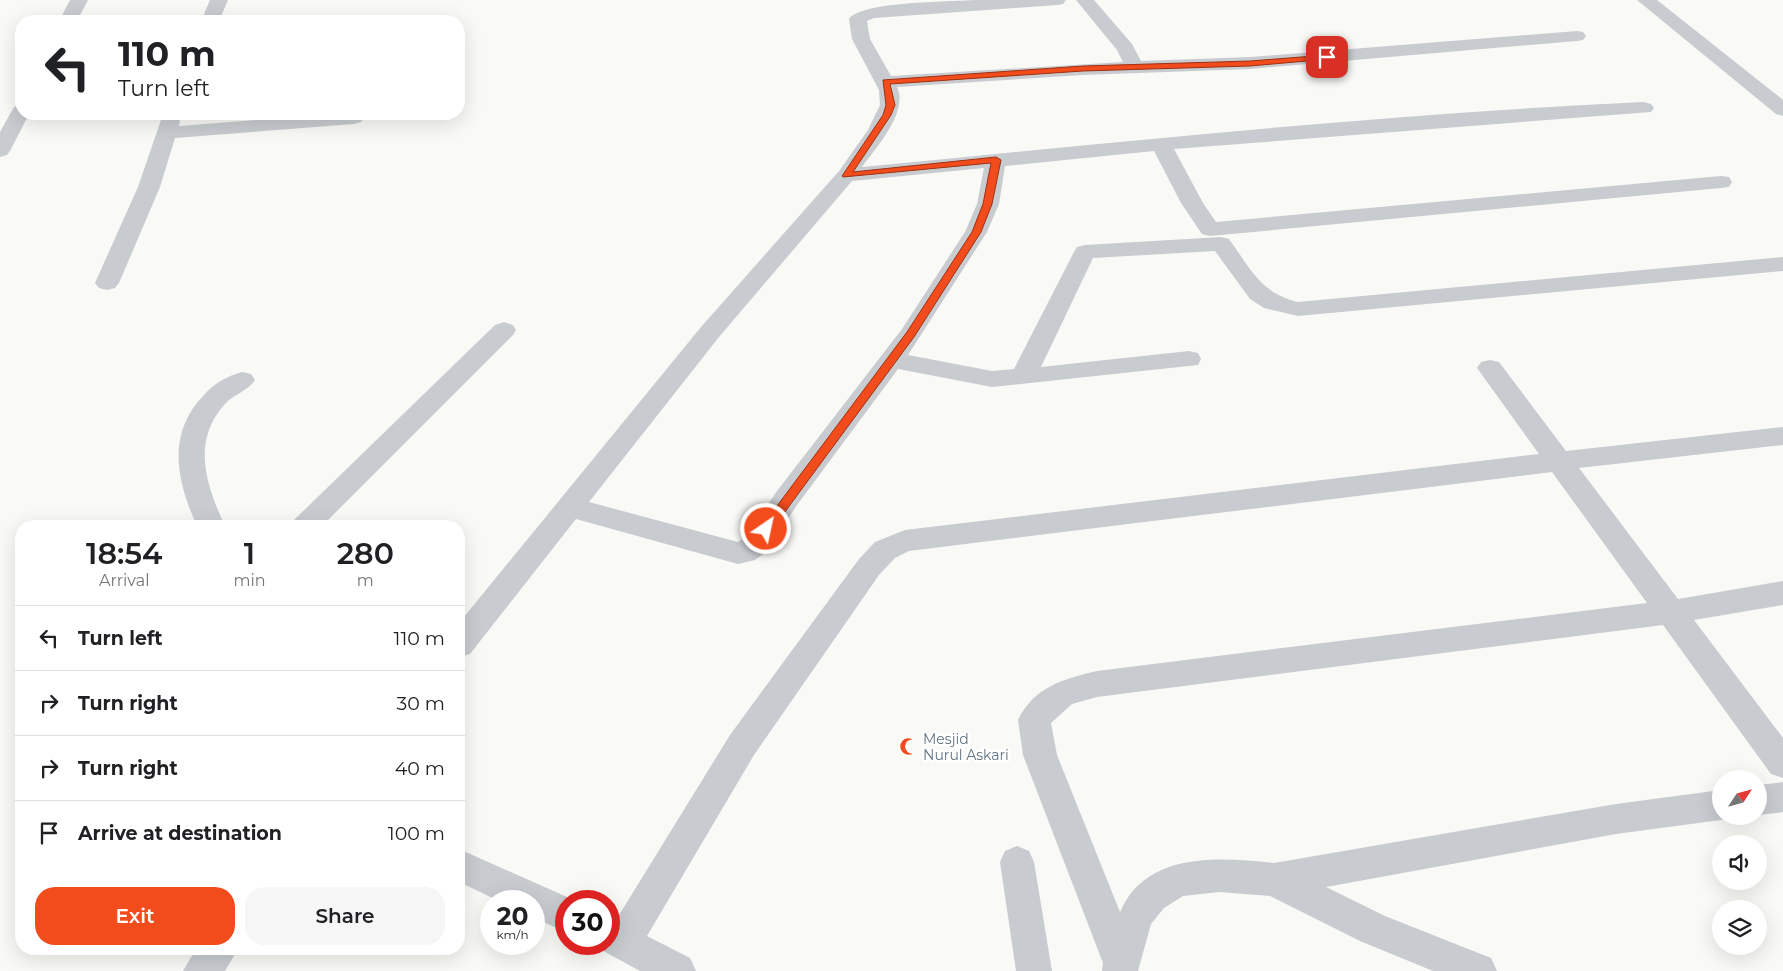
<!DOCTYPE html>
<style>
:root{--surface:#fff;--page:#f6f6f6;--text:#202124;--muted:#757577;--line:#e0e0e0;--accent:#f24c1d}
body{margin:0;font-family:Montserrat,sans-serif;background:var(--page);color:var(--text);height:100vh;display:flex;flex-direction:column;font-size:19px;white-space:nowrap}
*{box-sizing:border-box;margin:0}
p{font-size:16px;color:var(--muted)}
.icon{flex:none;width:28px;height:28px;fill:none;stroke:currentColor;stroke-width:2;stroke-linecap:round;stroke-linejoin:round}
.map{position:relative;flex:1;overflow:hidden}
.details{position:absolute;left:15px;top:520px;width:450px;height:435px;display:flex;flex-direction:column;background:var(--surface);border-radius:20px;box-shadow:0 5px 20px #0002}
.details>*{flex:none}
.hud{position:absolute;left:15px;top:15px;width:450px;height:105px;border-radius:20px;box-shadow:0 5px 20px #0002;background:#fff;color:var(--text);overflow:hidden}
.needle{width:32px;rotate:54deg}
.buttons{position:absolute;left:1712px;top:770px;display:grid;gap:10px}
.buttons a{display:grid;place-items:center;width:55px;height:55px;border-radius:50%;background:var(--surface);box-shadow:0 5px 20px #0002;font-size:25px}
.speed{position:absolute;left:480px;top:890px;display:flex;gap:10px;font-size:25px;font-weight:700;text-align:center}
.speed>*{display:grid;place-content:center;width:65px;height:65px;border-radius:50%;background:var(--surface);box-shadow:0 5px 20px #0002;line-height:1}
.speed small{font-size:12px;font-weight:400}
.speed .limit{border:8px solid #d22;background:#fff;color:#111}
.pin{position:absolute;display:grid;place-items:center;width:42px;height:42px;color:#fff;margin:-21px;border-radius:10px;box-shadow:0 2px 8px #0006}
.me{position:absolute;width:55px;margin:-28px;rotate:34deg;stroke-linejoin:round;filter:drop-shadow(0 0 4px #0008)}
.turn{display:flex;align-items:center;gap:18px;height:105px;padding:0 20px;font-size:22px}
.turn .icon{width:65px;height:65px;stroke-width:2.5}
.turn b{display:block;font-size:35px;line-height:42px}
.eta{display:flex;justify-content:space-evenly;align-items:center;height:85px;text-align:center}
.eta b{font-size:30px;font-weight:600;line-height:35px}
.button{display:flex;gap:10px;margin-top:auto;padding:10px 20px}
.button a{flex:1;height:58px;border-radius:20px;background:var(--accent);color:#fff;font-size:20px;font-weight:600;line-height:58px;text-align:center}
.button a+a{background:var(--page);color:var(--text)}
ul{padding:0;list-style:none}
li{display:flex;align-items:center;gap:15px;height:65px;padding:0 20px;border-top:1px solid var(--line)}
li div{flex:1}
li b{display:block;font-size:19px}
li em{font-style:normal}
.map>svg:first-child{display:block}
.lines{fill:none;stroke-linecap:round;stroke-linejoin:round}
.lane{fill:#c8ccd0;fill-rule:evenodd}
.street{fill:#c8ccd0;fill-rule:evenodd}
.route{fill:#f24c1d;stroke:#9d3113}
.labels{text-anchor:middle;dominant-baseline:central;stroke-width:5;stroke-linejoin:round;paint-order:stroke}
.poi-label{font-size:14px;fill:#617584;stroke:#fff;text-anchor:start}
</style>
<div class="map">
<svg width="1783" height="971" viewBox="0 0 1783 971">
<rect width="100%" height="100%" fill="#f9f9f6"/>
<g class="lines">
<path class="lane" d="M1017,846L1029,851L1034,862L1052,971H1016L1000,862L1005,851Z"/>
<g class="street">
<path d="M70,0H88L77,21H59Z"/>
<path d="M210,0H228L219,21H201Z"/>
<path d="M974,0H1066L1063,4L1057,5L874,18L867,21L870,39L891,76L1123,62L1117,50L1076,0H1094L1132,44L1141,61L1250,57L1577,31L1583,32L1586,36L1583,40L1577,41L1250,69L1083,75L897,87C909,111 876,148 862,167C1122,142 1383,114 1644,102L1651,104L1654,108L1651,112L1174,149L1203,203L1216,222L1721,176L1729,177L1732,182L1729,187L1721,188L1210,236L1202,234L1181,203L1154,151L1005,166L999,204L987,232L908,355L992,371L1014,369L1074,252L1077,247L1085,245L1221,237L1229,239C1251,269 1260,293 1298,302L1783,257V271L1298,316L1264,308L1250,299L1215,251L1093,258L1041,367L1189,351L1198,353L1201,359L1198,365L992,387L898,369L797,505L766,552L755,560L738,564L576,519L470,654L459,657V623L701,327L839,171L868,130L880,105L879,90L852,39L849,19C862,1 950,2 974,0ZM984,168L977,204L965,232L902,329L777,491L746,536L738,542L589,502L719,337L852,181Z"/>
<path d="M1637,0H1657L1783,100V116L1776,114Z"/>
<path d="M21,105V114H29L10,151L7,155L0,157V132L14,107Z"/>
<path d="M163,114H181L179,126L332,114H361L364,118L361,122L354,124L175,138L160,187L119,283L115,288L107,290L99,288L95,283L138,187Z"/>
<path d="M504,322L513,325L516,330L513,335L322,526H291L295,519L495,325Z"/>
<path d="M1490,360L1499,362L1566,451L1783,427V445L1579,468L1678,599L1783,581V605L1694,620L1783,738V778L1771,774L1663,625L1097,697L1072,704L1051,723L1057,755L1120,912C1146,851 1220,857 1274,863L1616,804L1721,790V816H1732L1721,820L1616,834L1326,887L1385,916L1491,958L1497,971H1433L1360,941L1270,896L1219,892L1183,896L1164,908L1151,924L1138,971H1102L1103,963L1023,755L1018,720C1034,687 1063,679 1097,671L1647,603L1552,472L909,551L895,558L879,575L754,755L647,936L690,958L696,971H640L596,947L594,944H609V917L616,920L730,735L859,559L875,542L905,530L1539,454L1477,368L1481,362Z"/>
<path d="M242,372L251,374L255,380C248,391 234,394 225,404C191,441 206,485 225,526H197C177,482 166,435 203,396C213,384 227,376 242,372Z"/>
<path d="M1783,782V812L1759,815V785Z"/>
<path d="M459,849L576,901H566V932L534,918V901H499L459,882Z"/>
<path d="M196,949H238L225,971H183Z"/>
</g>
</g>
<path class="route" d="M1327,55H1330V59L1250,66L1083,71L890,84L895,105L891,115L853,172L996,157L1001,160L992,204L981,232L914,337L770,532H762V526L907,332L972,232L983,204L991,163L843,177L842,176L883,115L886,105L883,80L1083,66L1250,61Z"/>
<defs>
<symbol id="mosque-bare" viewBox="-9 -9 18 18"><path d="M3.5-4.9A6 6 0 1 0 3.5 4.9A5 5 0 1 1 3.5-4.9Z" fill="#f24c1d" stroke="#fff" stroke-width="2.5" paint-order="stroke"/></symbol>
</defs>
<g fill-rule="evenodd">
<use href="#mosque-bare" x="896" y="734" width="25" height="25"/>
</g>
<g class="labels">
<g class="poi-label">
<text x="923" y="739">Mesjid<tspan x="923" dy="16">Nurul Askari</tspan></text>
</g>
</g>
</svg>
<div class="buttons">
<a><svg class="needle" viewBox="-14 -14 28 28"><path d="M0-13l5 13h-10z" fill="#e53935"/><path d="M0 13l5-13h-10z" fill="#757577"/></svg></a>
<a><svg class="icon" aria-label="sound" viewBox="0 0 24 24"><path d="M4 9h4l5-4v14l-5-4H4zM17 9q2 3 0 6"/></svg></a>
<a><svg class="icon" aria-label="layers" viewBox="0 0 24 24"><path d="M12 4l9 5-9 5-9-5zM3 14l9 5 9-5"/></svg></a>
</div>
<div class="speed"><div>20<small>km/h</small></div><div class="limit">30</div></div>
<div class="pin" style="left:1327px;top:57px;background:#d93025"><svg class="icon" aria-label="arrive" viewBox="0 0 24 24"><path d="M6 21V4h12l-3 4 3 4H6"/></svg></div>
<svg class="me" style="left:766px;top:529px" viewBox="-20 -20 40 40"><circle r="17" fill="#f24c1d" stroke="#fff" stroke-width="3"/><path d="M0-11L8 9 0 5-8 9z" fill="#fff"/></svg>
<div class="hud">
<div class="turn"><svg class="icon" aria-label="left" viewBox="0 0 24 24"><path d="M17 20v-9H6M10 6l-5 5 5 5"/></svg><div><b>110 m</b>Turn left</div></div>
</div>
<section class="details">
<div class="eta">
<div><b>18:54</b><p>Arrival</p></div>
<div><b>1</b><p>min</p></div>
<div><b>280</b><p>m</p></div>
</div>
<ul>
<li><svg class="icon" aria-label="left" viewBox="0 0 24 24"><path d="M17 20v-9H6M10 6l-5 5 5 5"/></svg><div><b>Turn left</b></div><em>110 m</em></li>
<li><svg class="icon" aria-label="right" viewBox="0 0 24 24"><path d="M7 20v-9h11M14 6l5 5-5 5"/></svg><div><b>Turn right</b></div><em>30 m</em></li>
<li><svg class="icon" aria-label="right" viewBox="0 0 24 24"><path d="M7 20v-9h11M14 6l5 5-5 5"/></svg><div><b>Turn right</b></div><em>40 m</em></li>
<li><svg class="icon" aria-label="arrive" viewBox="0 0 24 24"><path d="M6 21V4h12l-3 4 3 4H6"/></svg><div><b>Arrive at destination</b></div><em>100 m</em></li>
</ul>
<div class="button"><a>Exit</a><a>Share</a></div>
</section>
</div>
